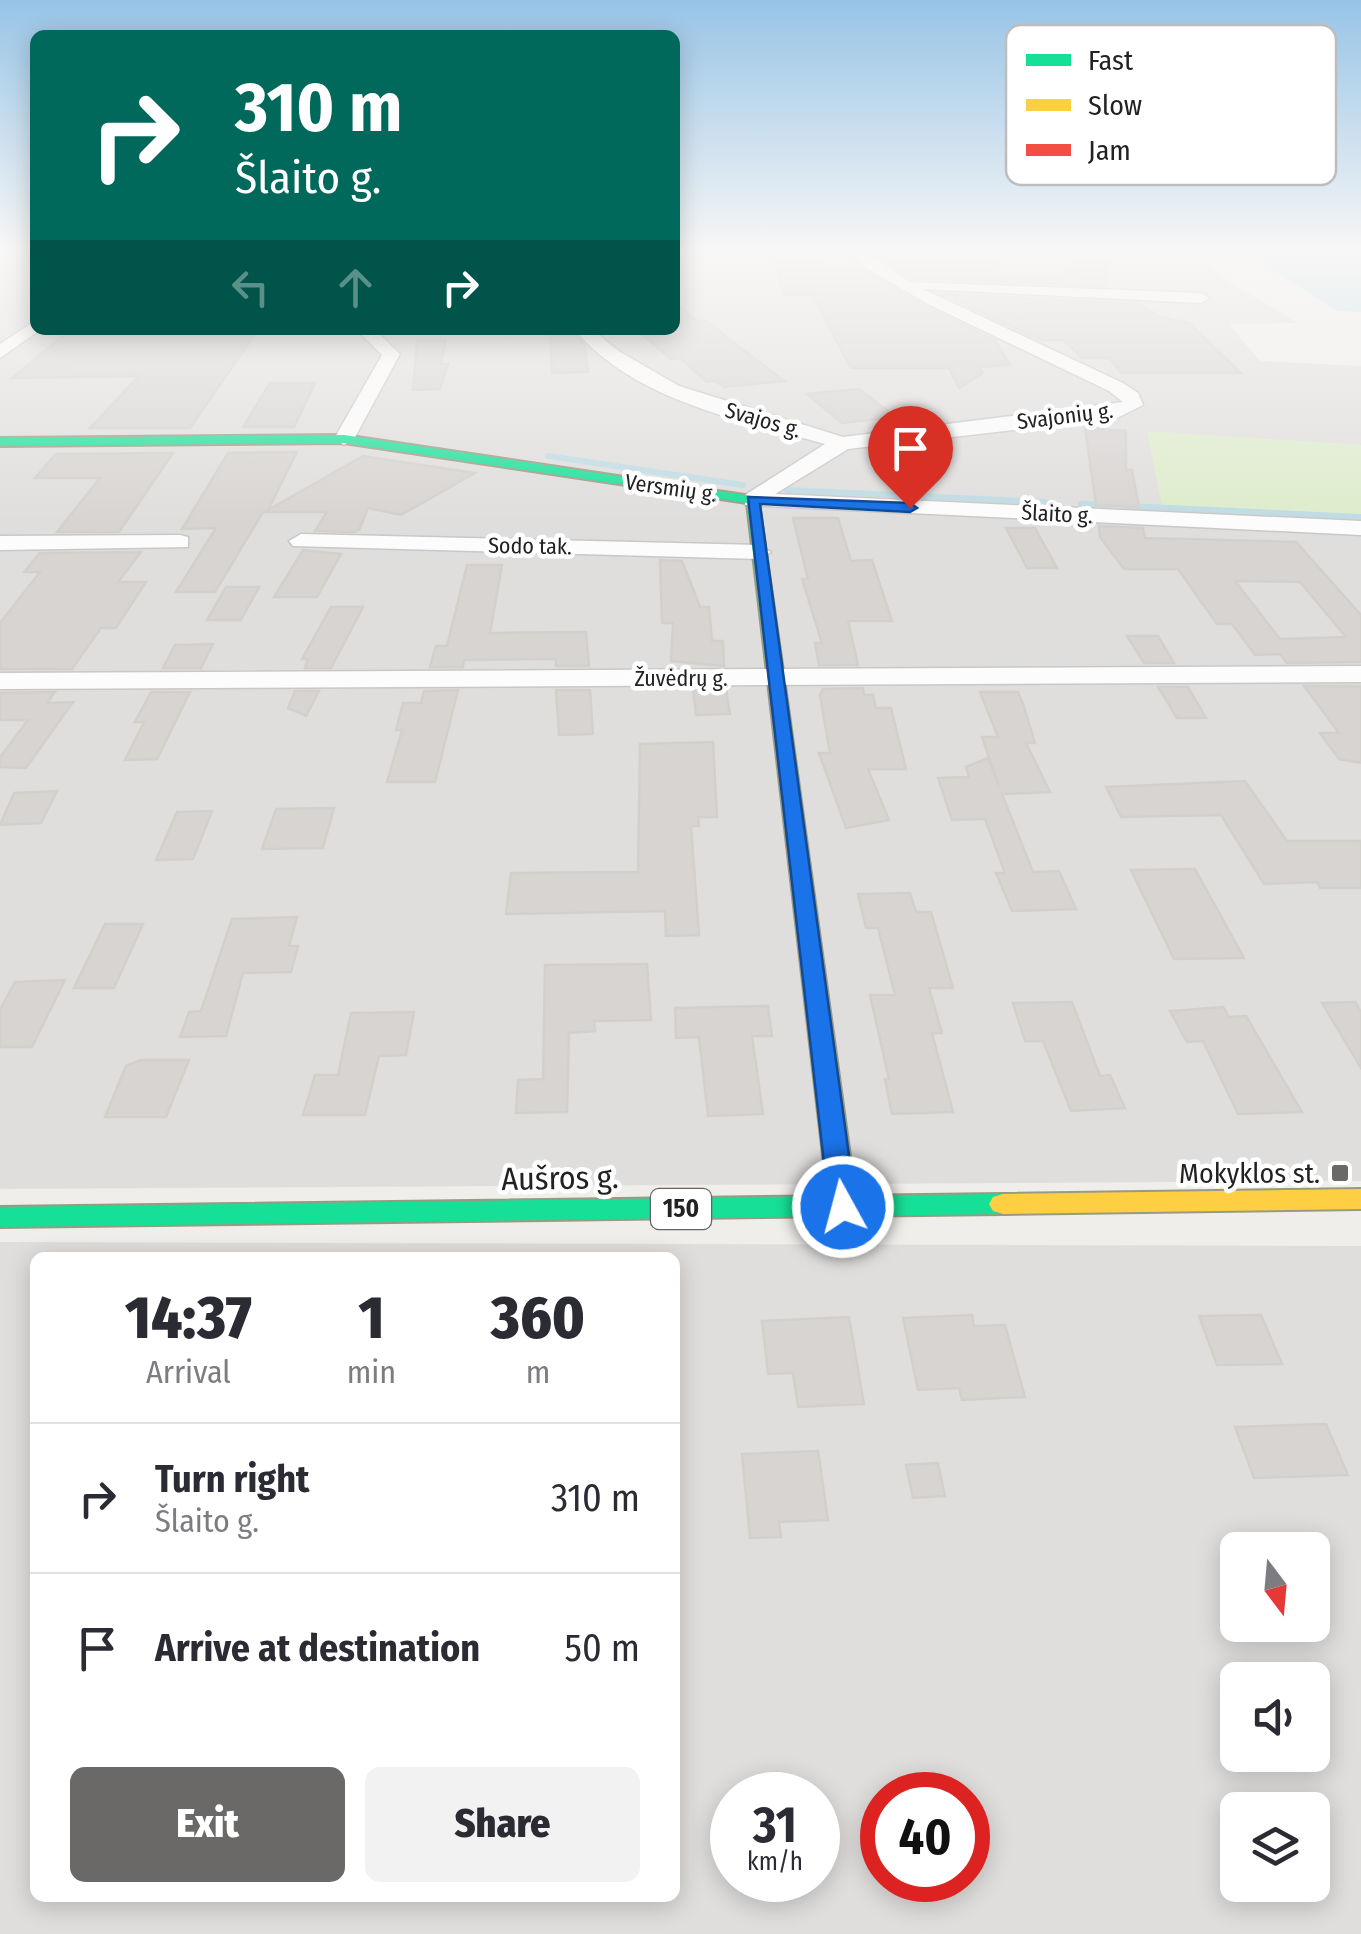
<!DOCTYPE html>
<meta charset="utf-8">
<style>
:root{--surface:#fff;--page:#f2f2f3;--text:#2b2b33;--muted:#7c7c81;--line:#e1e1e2;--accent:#6a6968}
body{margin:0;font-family:"Fira Sans Condensed",sans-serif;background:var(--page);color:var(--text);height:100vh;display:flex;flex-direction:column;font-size:38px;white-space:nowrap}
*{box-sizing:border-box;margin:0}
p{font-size:32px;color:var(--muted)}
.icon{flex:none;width:55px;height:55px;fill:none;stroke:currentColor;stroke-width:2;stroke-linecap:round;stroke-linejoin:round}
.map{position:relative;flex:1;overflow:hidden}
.sheet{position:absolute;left:30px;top:1252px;width:650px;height:650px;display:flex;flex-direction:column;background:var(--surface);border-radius:15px;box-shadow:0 5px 25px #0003}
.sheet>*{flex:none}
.hud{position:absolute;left:30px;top:30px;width:650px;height:305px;border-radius:15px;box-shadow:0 5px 25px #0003;background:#00695c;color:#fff;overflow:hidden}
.needle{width:65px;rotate:164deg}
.tools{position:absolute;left:1220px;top:1532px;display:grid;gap:20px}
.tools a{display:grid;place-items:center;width:110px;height:110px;border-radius:15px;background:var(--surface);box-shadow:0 5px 25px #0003;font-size:50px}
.speed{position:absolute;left:710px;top:1772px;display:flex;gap:20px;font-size:50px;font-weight:700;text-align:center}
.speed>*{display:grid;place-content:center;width:130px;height:130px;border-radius:50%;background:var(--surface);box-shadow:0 5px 25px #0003;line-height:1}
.speed small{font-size:25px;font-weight:400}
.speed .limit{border:15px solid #d22;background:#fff;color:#111}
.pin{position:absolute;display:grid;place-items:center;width:85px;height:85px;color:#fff;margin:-102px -42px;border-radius:50% 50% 50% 0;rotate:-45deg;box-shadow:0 0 10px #0007}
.pin .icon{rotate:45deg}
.me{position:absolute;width:110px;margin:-55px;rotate:353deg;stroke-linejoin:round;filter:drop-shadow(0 0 8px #0008)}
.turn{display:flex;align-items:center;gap:35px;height:210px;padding:0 40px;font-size:45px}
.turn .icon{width:130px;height:130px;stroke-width:2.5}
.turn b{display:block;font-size:70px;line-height:85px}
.lanes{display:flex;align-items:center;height:95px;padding:0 40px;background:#0003;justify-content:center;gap:50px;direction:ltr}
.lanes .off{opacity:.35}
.eta{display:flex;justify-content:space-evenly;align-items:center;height:170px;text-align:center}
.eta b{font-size:60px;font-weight:800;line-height:70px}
.cta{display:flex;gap:20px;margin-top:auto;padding:20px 40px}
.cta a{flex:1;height:115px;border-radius:15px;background:var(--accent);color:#fff;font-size:40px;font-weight:800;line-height:115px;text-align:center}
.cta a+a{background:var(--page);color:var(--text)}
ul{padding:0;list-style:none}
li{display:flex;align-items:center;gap:30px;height:150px;padding:0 40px;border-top:2px solid var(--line)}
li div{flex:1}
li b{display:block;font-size:38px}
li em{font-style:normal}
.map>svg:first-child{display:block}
.residential{fill:#dfdedc;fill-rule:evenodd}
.grass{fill:#ddeccb}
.water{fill:#bfdbe3}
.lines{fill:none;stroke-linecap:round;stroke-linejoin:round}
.stream{stroke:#bfdbe3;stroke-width:6}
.building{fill:#d7d4d2;stroke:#d3d0cc;stroke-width:2.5;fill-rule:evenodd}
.street-casing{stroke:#c9c8c7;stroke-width:3}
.fast-casing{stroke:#999a82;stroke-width:4}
.slow-casing{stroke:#999a82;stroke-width:4}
.jam-casing{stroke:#999a82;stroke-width:4}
.street{fill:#fdfcfc;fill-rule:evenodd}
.fast{fill:#16e098;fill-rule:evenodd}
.slow{fill:#ffcf43;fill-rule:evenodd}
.jam{fill:#f24e42;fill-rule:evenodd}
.route{fill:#1a73e8;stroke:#114b97;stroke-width:2.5}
.poi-dot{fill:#6a6968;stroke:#fff;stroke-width:4}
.labels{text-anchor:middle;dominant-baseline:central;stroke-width:9;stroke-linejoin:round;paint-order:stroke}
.far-street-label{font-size:22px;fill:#222;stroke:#fff}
.shield{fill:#fff;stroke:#646464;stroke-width:2.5}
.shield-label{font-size:25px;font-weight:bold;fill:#222}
.poi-label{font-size:28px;fill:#222;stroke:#fff;text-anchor:end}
.near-street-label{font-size:32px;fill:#222;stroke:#fff}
.key{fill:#fff;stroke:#bdbdbd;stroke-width:2.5}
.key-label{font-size:28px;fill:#222}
</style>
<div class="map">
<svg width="1361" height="1934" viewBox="0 0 1361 1934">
<rect width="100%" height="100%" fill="#f0eeeb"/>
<g class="residential">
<path d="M0,251H35V330H675V251H1195L1229,282L1298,323L1229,324L1260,361L1361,366V445L1147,432L1361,525V1181L0,1189Z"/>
<path d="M0,1242L1361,1246V1934H0ZM35,1258H675V1898H35ZM1238,1550H1312V1625H1238ZM1238,1680H1312V1755H1238ZM732,1795H818V1880H732ZM882,1795H968V1880H882ZM1238,1810H1312V1885H1238Z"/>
</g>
<path class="grass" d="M1147,431L1361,445V525L1164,516Z"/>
<path class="water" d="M1361,251V312L1337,311L1246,253Z"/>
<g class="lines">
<g class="stream">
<path d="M548,456L743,485"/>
<path d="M787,490L1046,502"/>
<path d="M1081,504L1110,505"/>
<path d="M1127,506L1361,517"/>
</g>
</g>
<g class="building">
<path d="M882,251L978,253L996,257V278L1058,281V274L1065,275V271L1078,272L1077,260L1109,262L1106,286L911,278L881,257Z"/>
<path d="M775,256H818L823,269L859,267L926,307L995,340L1010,365L979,367L983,373L959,388L949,368H851L812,295H783Z"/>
<path d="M942,294L1139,304L1160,317L1189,323L1241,373H1121L1110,358H1082L1064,340H1041Z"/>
<path d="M675,302L696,321H706L784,381L724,387L716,381L707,382L680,358L671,359L637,330H675Z"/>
<path d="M70,330H258L190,428H90L139,376L12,378Z"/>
<path d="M550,330H571L585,346L588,372L552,373Z"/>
<path d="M446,340L441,364H448L440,389L413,390L417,341Z"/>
<path d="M270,383H315L294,427H243Z"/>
<path d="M859,389L896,417L842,423L807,394Z"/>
<path d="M1085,428L1126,431V470H1132L1139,507L1096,505Z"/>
<path d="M297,452L268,510L363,456L475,473L401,515L368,508L359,530L354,532L315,531L327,512H263L215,592H176L216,528L182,529L228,453Z"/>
<path d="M173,453L119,532H57L100,478H35L56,454Z"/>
<path d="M793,518H838L851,561L872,560L892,621H848L858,665H819L815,643H822L802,579H808Z"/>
<path d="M1099,526L1143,528L1145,538L1296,542L1361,615V662L1287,663L1280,654L1255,655L1232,624H1217L1178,569H1124L1100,537ZM1235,581L1300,582L1346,637L1280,639Z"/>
<path d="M1006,528H1035L1057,568H1027Z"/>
<path d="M303,550L341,554L317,597H274Z"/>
<path d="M141,552L118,582H146L116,628H101L72,669H0V623L40,572H24L40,553Z"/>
<path d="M660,560L682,561L700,607H709L712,641H723L724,666L671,661L673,623H662Z"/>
<path d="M467,565H502L490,633L586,632L589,666H556V659L464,660L463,667H430L436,646H447Z"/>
<path d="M226,587H259L241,620H207Z"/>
<path d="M331,607H363L331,668H305L308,659H302Z"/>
<path d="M1127,636H1158L1174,663H1144Z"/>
<path d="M213,644L201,668H163L175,645Z"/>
<path d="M1304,686H1361V763L1339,759L1320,733H1339Z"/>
<path d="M1158,687H1188L1206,718H1177Z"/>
<path d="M863,688L864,695H873L876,708H891L906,769H868L889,820L846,828L819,753H830L820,695L823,689Z"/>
<path d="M693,689H726L730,714L696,715Z"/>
<path d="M458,690L435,782H387L402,730H396L403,703H421L424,691Z"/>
<path d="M556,690H590L593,734L559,735Z"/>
<path d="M295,691H319L306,716L288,708Z"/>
<path d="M55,692L47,703L73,702L26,768L0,767V757L28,720H0V693Z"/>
<path d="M151,692H190L157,759L125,760L144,722H135Z"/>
<path d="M980,692H1018L1023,704L1035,743H1026L1050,792L1002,794L1033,872L1059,871L1076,909L1012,911L996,873H1005L985,819L952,820L938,778L969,777L966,767L988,758L999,787L982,737H998Z"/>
<path d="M713,742L717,817H698L699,826H691L699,935L666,936L665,911L506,914L511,873L638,872L640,744Z"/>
<path d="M1245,781L1287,841H1361V888H1320L1317,882L1264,884L1221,815L1121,817L1106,787Z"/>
<path d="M57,791L41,823L0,825L14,793Z"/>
<path d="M334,808L323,848L262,849L276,809Z"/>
<path d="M212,811L193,859L156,860L177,812Z"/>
<path d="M1195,869L1244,958L1174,959L1131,870Z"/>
<path d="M910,893L916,912H931L953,988H929L942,1033H932L953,1112L892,1114L885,1079H889L870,995H895L878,928H866L858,894Z"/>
<path d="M297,917L289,946H298L291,972L243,973L226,1036L180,1037L189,1012L201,1011L232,919Z"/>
<path d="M105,924H143L114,988H74Z"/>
<path d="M647,964L651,1020L594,1021L595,1031L569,1033L567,1112L516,1113L518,1080L543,1079L545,965Z"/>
<path d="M65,980L32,1047H0V1010L15,982Z"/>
<path d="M1072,1002L1100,1076L1110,1075L1125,1108L1071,1111L1043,1041H1025L1013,1003Z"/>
<path d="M1355,1002L1361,1012V1068L1322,1003Z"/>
<path d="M768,1006L772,1036H752L763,1114L708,1116L699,1037L676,1038L675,1008Z"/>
<path d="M1223,1007L1229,1017L1246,1016L1302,1112L1238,1114L1203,1041L1187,1042L1170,1011Z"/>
<path d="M414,1012L406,1055L379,1056L365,1115H303L315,1075H338L351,1013Z"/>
<path d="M141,1060H189L166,1117H105L126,1066Z"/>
<path d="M972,1315L974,1326L1005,1325L1025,1397L962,1400L959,1388L918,1390L903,1318Z"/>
<path d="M1261,1315L1282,1364L1217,1365L1199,1316Z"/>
<path d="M849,1317L864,1404L798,1407L793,1373L768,1374L762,1321Z"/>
<path d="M1326,1424L1348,1475L1254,1478L1235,1427Z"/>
<path d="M818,1451L828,1520L779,1522L781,1537L750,1538L742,1454Z"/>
<path d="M938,1463L945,1496L913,1498L906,1465Z"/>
</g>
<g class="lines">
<defs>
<g id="street">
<path d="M850,251H866L910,282L1201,293L1209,298L1201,303L923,289L1123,383L1138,393L1143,405L1117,418L848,449L775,494L1361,521V535L745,505V495L825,444C739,420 635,401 575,330H593L617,350L679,386L843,437L1123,402L1109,391L928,304L864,267Z"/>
<path d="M35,321V330H40L0,358V344Z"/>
<path d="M357,330H375L400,354L354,439L344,445L334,439L382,355Z"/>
<path d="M301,534L759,545L771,552L759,559L293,546L289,541Z"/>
<path d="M180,535L188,537V547L0,550V536Z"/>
<path d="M1361,666V682L0,689V673Z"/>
</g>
<g id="fast">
<path d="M344,435L758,497L782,664L774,669L766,664L747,503L344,443L0,446V438Z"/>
<path d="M1003,1194L1013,1197L1017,1204L1013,1211L1003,1214L0,1227V1207Z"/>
</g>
<path id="slow" d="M1361,1189V1209L1003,1214L993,1211L989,1204L993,1197L1003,1194Z"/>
<path id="jam" d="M774,659L782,664L857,1207L853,1214L843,1217L833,1214L829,1207L766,664Z"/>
</defs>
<use href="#street" class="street-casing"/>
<use href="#fast" class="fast-casing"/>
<use href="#slow" class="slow-casing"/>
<use href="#jam" class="jam-casing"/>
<use href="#street" class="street"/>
<use href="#fast" class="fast"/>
<use href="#slow" class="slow"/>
<use href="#jam" class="jam"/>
</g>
<linearGradient id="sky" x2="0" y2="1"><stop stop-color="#97c4e6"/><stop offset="0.48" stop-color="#f8f7f6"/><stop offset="1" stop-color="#f8f7f6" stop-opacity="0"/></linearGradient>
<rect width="1361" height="522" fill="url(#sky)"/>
<path class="route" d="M748,497L910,503L917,508L910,512L760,504L856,1207L843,1217L829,1207Z"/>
<rect class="poi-dot" x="1330" y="1163" width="20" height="20" rx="5"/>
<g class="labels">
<g class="far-street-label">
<text transform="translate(1065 416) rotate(-7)">Svajonių g.</text>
<text transform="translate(763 420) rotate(16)">Svajos g.</text>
<text transform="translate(671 488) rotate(8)">Versmių g.</text>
<text transform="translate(1057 514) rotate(3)">Šlaito g.</text>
<text transform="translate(530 546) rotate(1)">Sodo tak.</text>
<text x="681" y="678">Žuvėdrų g.</text>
</g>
<rect class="shield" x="651" y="1189" width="60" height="40" rx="8"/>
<g class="shield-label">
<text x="681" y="1209">150</text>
</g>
<g class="poi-label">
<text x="1320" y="1173">Mokyklos st.</text>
</g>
<g class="near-street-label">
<text transform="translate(560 1178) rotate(-1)">Aušros g.</text>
</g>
</g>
<rect x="1006" y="25" width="330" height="160" rx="15" class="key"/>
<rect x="1026" y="54" width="45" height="12" fill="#16e098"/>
<rect x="1026" y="99" width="45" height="12" fill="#ffcf43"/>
<rect x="1026" y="144" width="45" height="12" fill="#f24e42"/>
<g class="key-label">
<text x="1088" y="70">Fast</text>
<text x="1088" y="115">Slow</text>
<text x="1088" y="160">Jam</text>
</g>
</svg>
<div class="tools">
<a><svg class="needle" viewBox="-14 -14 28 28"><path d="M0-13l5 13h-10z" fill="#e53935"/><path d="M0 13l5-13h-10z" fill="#7c7c81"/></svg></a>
<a><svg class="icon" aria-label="sound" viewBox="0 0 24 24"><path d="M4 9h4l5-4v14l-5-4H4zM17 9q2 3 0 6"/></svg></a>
<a><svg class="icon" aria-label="layers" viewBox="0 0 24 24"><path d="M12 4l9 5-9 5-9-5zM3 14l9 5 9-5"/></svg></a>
</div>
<div class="speed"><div>31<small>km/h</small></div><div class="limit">40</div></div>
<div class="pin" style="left:910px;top:508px;background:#d93025"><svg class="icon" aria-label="arrive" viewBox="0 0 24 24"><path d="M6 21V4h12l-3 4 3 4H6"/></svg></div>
<svg class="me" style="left:843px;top:1207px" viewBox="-20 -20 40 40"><circle r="17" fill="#1a73e8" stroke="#fff" stroke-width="3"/><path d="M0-11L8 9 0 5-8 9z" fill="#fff"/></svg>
<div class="hud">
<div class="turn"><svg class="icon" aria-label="right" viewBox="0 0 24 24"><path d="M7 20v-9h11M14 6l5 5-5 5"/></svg><div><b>310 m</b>Šlaito g.</div></div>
<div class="lanes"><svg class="icon off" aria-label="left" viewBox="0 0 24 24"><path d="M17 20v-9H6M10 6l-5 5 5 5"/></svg><svg class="icon off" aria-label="ahead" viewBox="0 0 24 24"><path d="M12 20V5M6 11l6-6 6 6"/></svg><svg class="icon" aria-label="right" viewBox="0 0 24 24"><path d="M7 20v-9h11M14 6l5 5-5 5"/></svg></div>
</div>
<section class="sheet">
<div class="eta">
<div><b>14:37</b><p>Arrival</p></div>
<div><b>1</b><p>min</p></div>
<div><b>360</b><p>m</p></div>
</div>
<ul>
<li><svg class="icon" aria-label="right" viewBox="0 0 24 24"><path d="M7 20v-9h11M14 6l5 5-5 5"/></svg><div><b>Turn right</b><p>Šlaito g.</p></div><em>310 m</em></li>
<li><svg class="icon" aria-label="arrive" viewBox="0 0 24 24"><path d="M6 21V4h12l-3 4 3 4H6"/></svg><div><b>Arrive at destination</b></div><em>50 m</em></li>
</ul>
<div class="cta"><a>Exit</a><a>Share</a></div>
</section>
</div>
